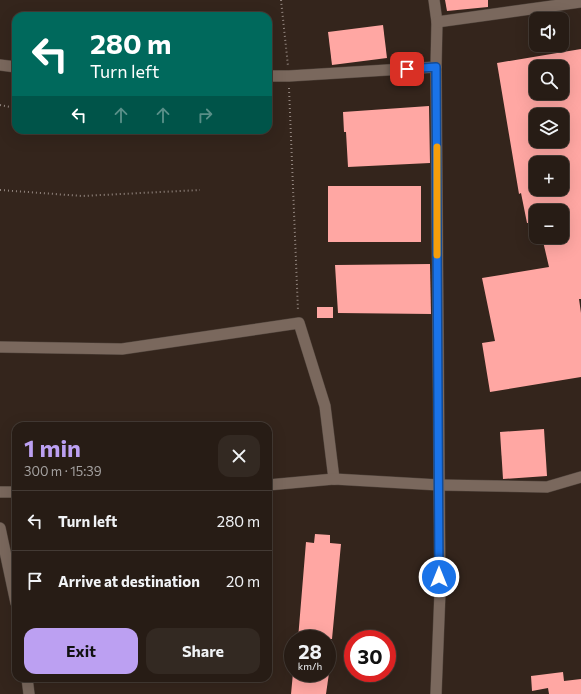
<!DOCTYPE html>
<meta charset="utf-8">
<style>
:root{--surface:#271c15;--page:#332922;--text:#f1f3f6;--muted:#a4a1a0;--line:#433a34;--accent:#bca0f2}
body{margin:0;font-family:Commissioner,sans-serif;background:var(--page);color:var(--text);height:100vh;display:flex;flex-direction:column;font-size:15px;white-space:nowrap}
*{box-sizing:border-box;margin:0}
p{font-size:13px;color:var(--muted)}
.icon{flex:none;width:22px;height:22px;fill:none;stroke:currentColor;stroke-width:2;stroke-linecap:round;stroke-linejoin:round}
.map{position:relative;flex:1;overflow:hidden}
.panel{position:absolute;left:12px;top:422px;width:260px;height:260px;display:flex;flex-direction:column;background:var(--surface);border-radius:12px;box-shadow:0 4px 16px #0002,0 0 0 1px var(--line)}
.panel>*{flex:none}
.guide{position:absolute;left:12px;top:12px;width:260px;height:122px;border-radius:12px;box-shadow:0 4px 16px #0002,0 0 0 1px var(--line);background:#00695c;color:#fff;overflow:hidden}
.buttons{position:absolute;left:529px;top:12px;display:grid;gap:8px}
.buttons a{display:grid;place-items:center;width:40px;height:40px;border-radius:8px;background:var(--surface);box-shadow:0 4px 16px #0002,0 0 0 1px var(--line);font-size:20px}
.speed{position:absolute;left:284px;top:630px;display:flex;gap:8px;font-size:20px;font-weight:700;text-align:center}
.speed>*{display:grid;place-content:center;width:52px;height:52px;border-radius:50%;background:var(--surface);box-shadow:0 4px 16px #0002,0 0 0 1px var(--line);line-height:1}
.speed small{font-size:10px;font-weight:400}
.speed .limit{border:6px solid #d22;background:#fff;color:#111}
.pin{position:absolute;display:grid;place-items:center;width:34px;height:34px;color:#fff;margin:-17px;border-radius:8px;box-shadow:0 2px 6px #0006}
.me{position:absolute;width:44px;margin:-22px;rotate:0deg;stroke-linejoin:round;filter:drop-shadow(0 0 3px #0008)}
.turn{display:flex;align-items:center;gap:14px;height:84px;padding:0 12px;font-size:18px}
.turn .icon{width:52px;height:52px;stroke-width:2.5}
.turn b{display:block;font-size:28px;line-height:34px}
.lanes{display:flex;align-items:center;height:38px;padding:0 12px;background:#0003;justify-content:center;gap:20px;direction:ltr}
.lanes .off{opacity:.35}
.round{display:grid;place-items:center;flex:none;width:42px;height:42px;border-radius:12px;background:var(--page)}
.summary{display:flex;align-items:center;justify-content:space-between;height:68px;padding:0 12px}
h1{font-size:24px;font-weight:700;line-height:30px;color:var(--accent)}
.cta{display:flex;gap:8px;margin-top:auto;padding:8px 12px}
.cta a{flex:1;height:46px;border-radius:12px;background:var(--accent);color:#111;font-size:16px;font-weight:700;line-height:46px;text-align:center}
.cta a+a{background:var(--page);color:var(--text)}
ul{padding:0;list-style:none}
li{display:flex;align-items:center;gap:12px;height:60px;padding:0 12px;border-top:1px solid var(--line)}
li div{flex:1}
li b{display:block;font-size:15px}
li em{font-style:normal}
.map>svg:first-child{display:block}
.building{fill:#ffa7a3;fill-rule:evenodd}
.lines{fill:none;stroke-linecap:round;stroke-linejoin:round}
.minor-casing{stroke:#4f433b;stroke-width:12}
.tertiary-casing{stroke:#4f433b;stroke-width:12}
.path{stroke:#93867f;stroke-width:2;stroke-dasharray:1 3;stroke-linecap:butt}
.minor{stroke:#7a685d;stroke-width:11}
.tertiary{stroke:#7a685d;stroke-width:11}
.route-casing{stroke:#114b97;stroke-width:10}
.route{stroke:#1a73e8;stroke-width:7}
.slow{stroke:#f59e0b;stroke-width:7}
</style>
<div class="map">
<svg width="581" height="694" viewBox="0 0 581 694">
<rect width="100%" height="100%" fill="#34251c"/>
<g class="building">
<path d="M445,0H488V7L447,11Z"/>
<path d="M383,25L387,58L332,65L328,32Z"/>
<path d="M581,49V299H579L581,313V377L490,392L482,343L495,341L482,278L549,267L542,237H562V211H536V223H527L521,193L519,194L497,63ZM536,67H562V93H536ZM536,115H562V141H536ZM536,163H562V189H536Z"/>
<path d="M429,106L430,163L348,167L346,132H344L343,112Z"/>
<rect x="328" y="186" width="93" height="56"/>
<path d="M430,264L431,314L338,313L335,265Z"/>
<rect x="317" y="307" width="16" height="11"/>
<path d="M544,429L547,476L503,479L500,432Z"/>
<path d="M315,534L330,535V543L341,544L332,639H298L306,542L314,543Z"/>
<path d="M563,672L564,681L581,679V694H549L548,688L532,691L531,676Z"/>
<path d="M293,673H329L326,694H291Z"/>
</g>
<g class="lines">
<defs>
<g id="minor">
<path d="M434,0L437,22L436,67L440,592L436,694"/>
<path d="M0,65L16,67"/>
<path d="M268,76H289L436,67"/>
<path d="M0,347L122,349L299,323L325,406L334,479"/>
<path d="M268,485L334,479L439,485"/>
<path d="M0,492H16"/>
<path d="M0,528L16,603"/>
<path d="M27,678L29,694"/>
</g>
<g id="tertiary">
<path d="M437,22L581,2"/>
<path d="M439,485L547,487L581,477"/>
</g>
</defs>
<use href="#minor" class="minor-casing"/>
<use href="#tertiary" class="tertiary-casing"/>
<g class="path">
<path d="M281,0L288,66"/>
<path d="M289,88L298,311"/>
<path d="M0,105L16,108"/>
<path d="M0,190L82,196L200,190"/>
</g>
<use href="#minor" class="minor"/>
<use href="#tertiary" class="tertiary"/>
</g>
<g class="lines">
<defs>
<path id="route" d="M407,69L436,67L439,577"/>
</defs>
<use href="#route" class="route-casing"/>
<use href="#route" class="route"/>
<path class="slow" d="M437,147V255"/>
</g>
</svg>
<div class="buttons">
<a><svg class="icon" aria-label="sound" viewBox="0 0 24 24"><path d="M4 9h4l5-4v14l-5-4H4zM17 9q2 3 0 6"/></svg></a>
<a><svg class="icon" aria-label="search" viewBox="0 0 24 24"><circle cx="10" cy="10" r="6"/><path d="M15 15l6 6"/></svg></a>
<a><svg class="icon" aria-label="layers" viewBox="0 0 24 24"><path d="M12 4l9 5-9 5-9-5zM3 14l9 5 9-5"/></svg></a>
<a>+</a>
<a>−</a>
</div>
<div class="speed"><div>28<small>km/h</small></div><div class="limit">30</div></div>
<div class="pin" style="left:407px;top:69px;background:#d93025"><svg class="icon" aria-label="arrive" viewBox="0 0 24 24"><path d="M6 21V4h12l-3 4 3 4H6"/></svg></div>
<svg class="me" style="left:439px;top:577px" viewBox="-20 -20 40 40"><circle r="17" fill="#1a73e8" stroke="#fff" stroke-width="3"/><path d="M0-11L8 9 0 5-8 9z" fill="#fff"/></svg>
<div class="guide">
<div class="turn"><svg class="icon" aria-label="left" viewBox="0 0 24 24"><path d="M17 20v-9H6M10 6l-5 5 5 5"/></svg><div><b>280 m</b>Turn left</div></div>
<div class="lanes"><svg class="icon" aria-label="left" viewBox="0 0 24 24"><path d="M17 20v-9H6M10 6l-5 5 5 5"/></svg><svg class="icon off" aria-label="ahead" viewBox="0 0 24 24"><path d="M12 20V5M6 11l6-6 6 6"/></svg><svg class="icon off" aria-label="ahead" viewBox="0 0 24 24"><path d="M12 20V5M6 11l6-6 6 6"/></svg><svg class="icon off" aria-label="right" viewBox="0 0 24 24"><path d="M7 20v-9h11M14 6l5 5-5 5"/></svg></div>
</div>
<section class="panel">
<div class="summary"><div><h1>1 min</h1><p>300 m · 15:39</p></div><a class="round"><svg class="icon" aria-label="close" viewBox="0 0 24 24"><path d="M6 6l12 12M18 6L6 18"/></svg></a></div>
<ul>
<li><svg class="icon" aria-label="left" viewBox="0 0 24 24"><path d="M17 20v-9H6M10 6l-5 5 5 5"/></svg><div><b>Turn left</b></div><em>280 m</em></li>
<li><svg class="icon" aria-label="arrive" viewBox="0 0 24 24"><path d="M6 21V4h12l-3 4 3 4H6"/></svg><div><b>Arrive at destination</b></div><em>20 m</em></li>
</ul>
<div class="cta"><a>Exit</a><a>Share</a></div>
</section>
</div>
